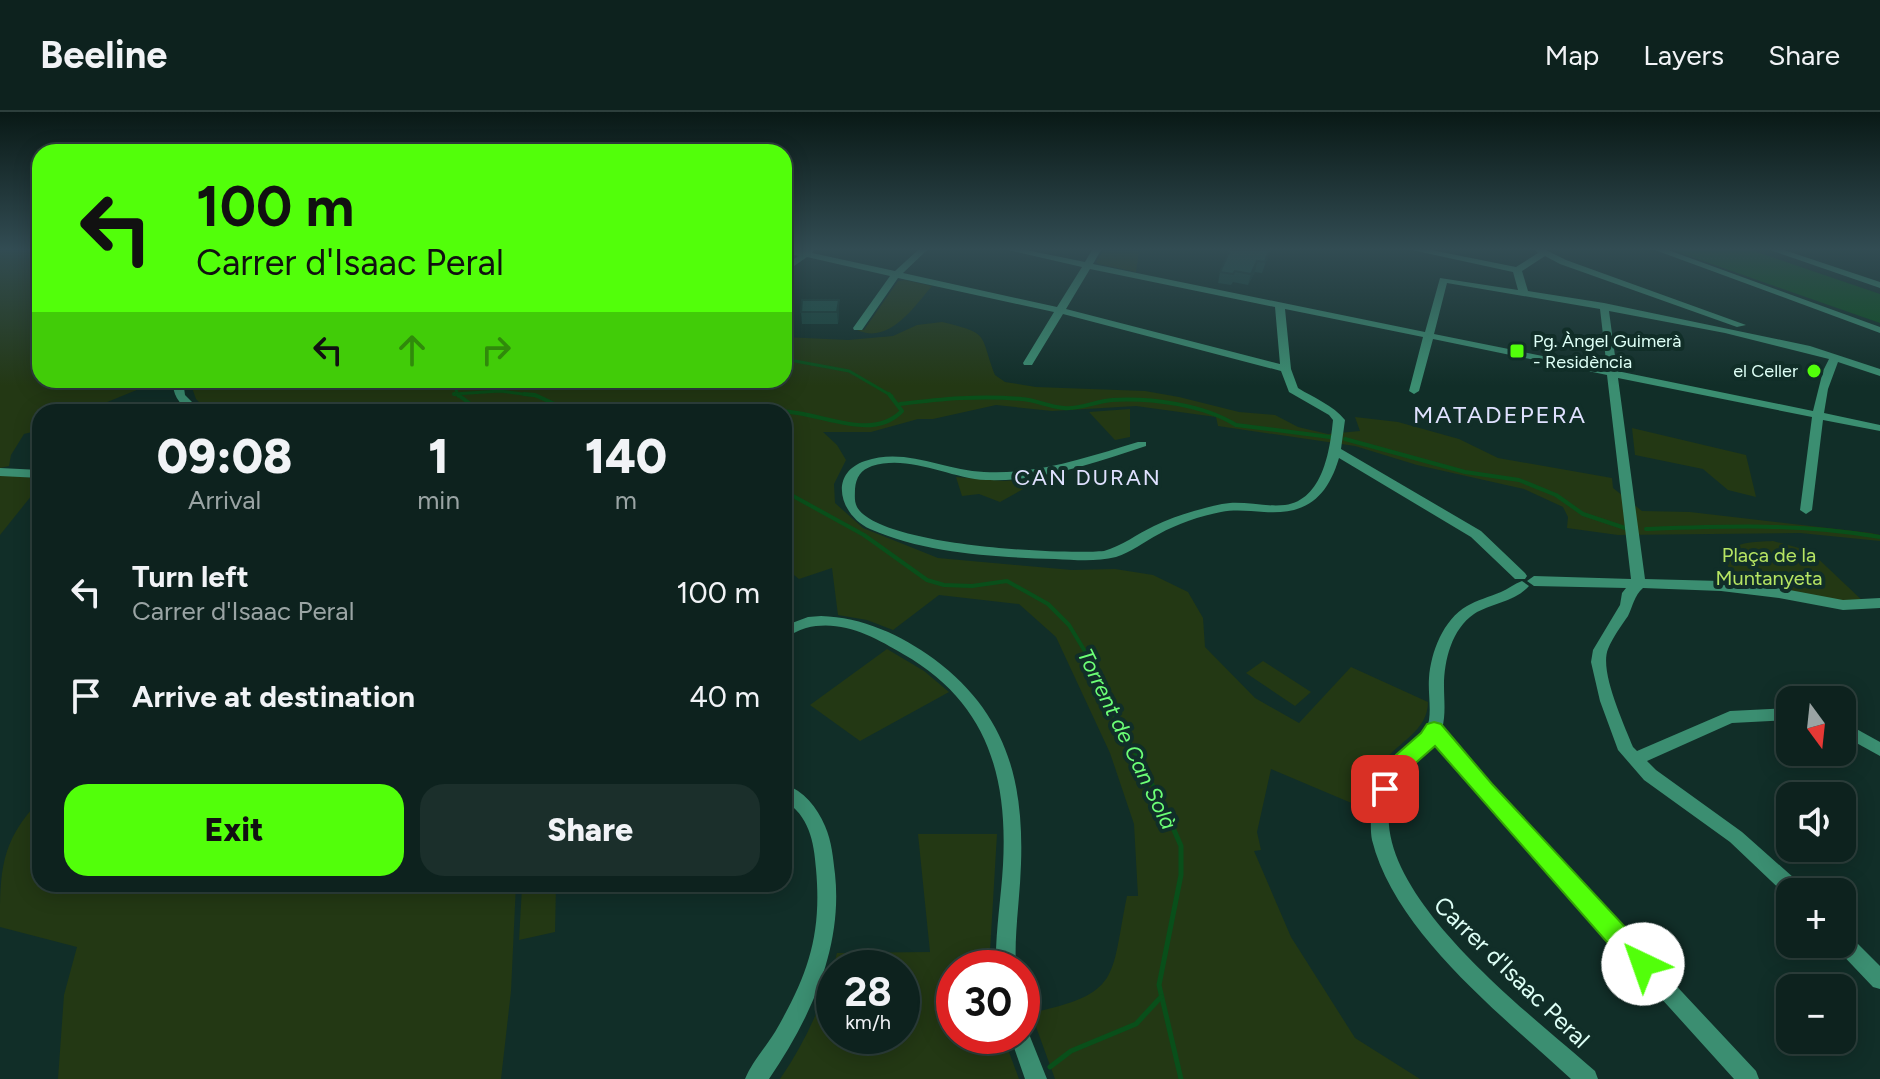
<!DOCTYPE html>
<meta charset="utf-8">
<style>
:root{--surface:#0d221e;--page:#1b2f2b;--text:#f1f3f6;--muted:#9aa4a4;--line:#2d3f3c;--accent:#52ff0a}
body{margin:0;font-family:Figtree,sans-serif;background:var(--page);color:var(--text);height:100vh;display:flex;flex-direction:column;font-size:30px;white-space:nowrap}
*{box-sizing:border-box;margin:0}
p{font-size:26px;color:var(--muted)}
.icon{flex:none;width:44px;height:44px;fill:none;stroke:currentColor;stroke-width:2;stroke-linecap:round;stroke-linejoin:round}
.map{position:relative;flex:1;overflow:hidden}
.details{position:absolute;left:32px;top:292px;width:760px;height:488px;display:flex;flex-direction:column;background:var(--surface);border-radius:24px;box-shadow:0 4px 20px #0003,0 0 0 2px var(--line)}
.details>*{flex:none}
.hud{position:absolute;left:32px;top:32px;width:760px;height:244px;border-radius:24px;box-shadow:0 4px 20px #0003,0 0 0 2px var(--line);background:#52ff0a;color:#111;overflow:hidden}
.needle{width:52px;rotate:165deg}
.controls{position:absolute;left:1776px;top:574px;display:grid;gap:16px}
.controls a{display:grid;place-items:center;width:80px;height:80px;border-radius:16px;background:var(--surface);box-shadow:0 4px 20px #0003,0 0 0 2px var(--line);font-size:40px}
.speed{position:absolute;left:816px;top:838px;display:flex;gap:16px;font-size:40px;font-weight:700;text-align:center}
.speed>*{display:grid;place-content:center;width:104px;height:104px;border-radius:50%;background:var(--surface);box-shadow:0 4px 20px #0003,0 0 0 2px var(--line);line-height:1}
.speed small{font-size:20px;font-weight:400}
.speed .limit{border:12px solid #d22;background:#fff;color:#111}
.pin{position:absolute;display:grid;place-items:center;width:68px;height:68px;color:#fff;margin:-34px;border-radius:16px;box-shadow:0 4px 12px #0006}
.me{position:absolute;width:88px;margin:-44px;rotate:318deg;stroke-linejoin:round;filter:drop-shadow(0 0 6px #0008)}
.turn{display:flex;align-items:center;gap:28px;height:168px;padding:0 32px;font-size:36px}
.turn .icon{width:104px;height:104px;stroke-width:2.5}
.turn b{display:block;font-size:56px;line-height:68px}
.lanes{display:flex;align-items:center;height:76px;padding:0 32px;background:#0003;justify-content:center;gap:40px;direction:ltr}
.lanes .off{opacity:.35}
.eta{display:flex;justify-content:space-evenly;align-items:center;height:136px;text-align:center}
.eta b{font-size:48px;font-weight:800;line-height:56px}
.action{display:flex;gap:16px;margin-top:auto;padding:16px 32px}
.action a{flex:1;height:92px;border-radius:24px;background:var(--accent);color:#111;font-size:32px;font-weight:800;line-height:92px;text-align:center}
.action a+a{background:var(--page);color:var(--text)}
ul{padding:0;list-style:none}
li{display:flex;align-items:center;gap:24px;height:104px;padding:0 32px}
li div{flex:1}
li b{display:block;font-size:30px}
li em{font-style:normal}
header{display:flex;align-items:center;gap:48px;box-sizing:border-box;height:112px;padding:0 40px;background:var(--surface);border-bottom:2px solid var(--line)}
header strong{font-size:38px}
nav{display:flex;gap:44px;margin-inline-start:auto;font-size:28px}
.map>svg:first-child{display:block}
.green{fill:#233814;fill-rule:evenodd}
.water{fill:#094f1a}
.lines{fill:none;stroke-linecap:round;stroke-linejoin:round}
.stream-far2{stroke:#094f1a;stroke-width:3}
.stream-far1{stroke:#094f1a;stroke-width:4}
.stream{stroke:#094f1a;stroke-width:5}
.street{fill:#3b8e71;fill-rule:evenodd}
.wall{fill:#18453c}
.shaded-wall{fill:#143831}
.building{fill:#1c5046;stroke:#143831;stroke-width:2}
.route{fill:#52ff0a;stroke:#35a606;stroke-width:2}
.poi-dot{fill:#52ff0a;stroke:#112e28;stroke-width:3}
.labels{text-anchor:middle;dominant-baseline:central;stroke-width:8;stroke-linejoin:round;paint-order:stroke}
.far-poi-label{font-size:18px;fill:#defff6;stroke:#112e28;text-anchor:start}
.park-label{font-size:20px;fill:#b7e563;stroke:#112e28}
.neighbourhood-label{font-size:22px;letter-spacing:2px;fill:#e0e1ff;stroke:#112e28}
.water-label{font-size:22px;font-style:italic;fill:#6cff76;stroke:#112e28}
.quarter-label{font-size:24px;letter-spacing:2px;fill:#e0e1ff;stroke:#112e28}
.near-street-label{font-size:24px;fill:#defff6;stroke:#112e28}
</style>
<header>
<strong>Beeline</strong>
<nav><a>Map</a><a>Layers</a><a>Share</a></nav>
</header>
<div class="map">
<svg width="1880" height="967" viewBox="0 0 1880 967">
<rect width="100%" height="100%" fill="#112e28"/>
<g class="green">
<path d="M0,138H40V268H161L83,300H40V318L24,322L11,343L9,354L0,356Z"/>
<path d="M1104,138L1139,139L1136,160L1099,152L1096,150Z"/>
<path d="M905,168L932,174C914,195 889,233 857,218H864L898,169Z"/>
<path d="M942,210C991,222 979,221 995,263L1005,270L1036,275L1145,279L1179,285L1239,300L1275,303L1298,315L1328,322L1360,319L1355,305L1398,310L1459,327L1498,346L1612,366L1613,376L1642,399L1690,400L1871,421L1880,423V429L1800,421L1618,423L1567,416L1568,405L1563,395L1524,377L1417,353L1355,334L1218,314L1216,305L1136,294L1052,299L996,293L933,307H918L871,320H823L837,333L846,348L834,372L835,391L863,416L938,446L1072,458L1115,457L1153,463L1188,480L1203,506L1205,535L1255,586L1299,611L1351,555L1428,590C1428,621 1394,631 1380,655C1372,668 1370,683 1368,698L1271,657L1257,720L1261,738L1254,739L1291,825L1355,926L1420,967H1055L1031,901C1122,881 1110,867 1127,784H1138L1134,712L1110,641L1056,525L1019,492L939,483L893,518L867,508L838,503L832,456L799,467L784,455V300H209L196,287L190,270L784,268V225L848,228L893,224L917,213Z"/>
<path d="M1130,297V325L1115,328L1089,300Z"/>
<path d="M1632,316L1746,343L1756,385L1728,378L1703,357L1635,343Z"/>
<path d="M11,363L40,367V373L0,423V364Z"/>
<path d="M956,365L1004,369L1043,366L1000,390L979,382L962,384Z"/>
<path d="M1773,429L1810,439L1866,492L1751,477L1730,458L1722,444C1736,429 1754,430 1773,429Z"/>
<path d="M887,537L924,559L949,580L860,629L810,593Z"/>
<path d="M1263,549L1311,580L1295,594L1246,561Z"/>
<path d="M40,688V772H516L511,879L501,967H58L64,883L77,835L0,815C0,759 0,730 40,688Z"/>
<path d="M918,722H997L989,856H954V924H1003L1019,967H780C807,928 825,886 837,841L930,840ZM834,856H902V924H834Z"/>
<path d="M538,772H556L555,820L519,828L522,775Z"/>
</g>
<path class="water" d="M1672,138H1751L1880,182V211Z"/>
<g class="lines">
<g class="stream-far2">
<path d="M784,247L849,259L892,284"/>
<path d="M453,268L458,284"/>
<path d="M454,282L500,279L537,284"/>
</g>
<g class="stream-far1">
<path d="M454,282H457"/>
<path d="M457,282L481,300"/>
<path d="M524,282L535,283L572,300"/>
<path d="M900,292C941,287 980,283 1022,287C1036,288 1049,295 1064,296C1079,298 1096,289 1112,288C1151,286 1202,292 1236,313L1330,325"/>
<path d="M773,300C814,295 869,333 902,299L889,282"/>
<path d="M1345,327L1465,360L1519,368L1556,383L1583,402L1628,417"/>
<path d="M784,379L864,423L927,468L944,473L972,474L1007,469L1048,492L1069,513L1103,569L1115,604L1161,688"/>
<path d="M1646,417C1726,414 1801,411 1880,425"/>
</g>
<g class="stream">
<path d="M1160,686L1181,734V763L1159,873L1181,967"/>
<path d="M1050,955L1071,939L1136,912L1161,885"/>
</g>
<g class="street">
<path d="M784,138H814L812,141L895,159L918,138H927L903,161L1057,195L1082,155L1008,138H1026L1085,150L1092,138H1101L1093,152L1425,220L1440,166L1518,178L1513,160L1412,138H1431L1516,155L1538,141L1535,138H1546L1566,148L1746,213L1737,215L1560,152L1545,144L1522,159L1528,179L1604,191L1810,234L1880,257V264L1838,250L1828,277L1824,301L1880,313V319L1823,308L1812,398L1806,402L1800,398L1812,305L1618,266L1645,467L1721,469L1779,476L1843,488L1880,486V496L1843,498L1779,486L1721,479L1643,476C1634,484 1633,494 1628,504C1621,514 1613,525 1608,537C1599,559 1624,612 1633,635L1637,639L1730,599L1790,596V608L1732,611L1647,649L1656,658L1742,720L1803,774L1805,780H1790L1789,786L1730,730L1644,668L1618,638L1600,589L1591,550L1593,538L1620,493L1622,481L1626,476L1534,474L1527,469L1534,464L1631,467L1607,263L1433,227L1419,279L1414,282L1409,279L1423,225L1285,197L1291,257L1298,276C1314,286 1333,293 1345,308L1341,337L1481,419L1525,461L1527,464L1525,467H1515L1471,425L1339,346C1327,386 1306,403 1264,400C1250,399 1235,397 1221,400C1200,404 1177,412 1159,422C1144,430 1131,440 1116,445C1096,450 1075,448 1055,447C995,445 927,442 870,417C841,404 827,362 865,349C905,335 943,358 984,360C1037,363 1088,345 1138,330H1146V334C1094,351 1041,370 986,368C949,366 909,342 872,354C861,358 856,365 855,377C855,383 854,389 857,395C879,434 1061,443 1104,439C1122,434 1137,422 1154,414C1166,408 1180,403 1194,399C1206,396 1218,392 1230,391C1248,390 1267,395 1285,393C1323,388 1330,338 1333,308L1329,303L1289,280L1281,259L1063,202L1032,253H1024L1023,251L1054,200L898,166L862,218H854L853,216L890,164L807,145L784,161V154L798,144L784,140ZM1090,157L1275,195L1280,252L1066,197ZM1447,171L1600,197L1607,257L1434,222ZM1609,199L1725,221L1829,247L1823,259L1813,299L1617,259Z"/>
<path d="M1655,138H1668L1880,215V221Z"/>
<path d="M1770,138H1784L1880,170V176Z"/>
<path d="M173,268H183L185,283L202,300H189C179,291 172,282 173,268Z"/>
<path d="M0,356L40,358V366L0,364Z"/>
<path d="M1522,469L1529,474C1515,490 1492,491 1474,502C1452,517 1444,548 1444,574C1444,589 1446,602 1442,617L1523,710L1756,959L1759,967H1734L1511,720L1435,630C1420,649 1397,662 1391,687C1367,780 1533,904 1595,959L1598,967H1571C1503,904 1395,821 1372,728C1370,718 1371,703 1372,692C1378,653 1423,639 1429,608C1431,595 1428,580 1429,566C1431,540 1443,508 1467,494C1477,488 1489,485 1501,480C1508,477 1514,472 1522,469Z"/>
<path d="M821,504C862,505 901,523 934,547C1005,600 1024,666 1021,752C1020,787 1014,821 1016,856H996C995,821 1001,788 1003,753C1008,662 986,589 903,542C874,525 842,507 806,516C798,518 792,523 784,525V514L808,505Z"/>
<path d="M1842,609L1880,630V644L1842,623Z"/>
<path d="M784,672C804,679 817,695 825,714C832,730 833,746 835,762C843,836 810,907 769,967H745C752,950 765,936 775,920C808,863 822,823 816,757C814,729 809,704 784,688Z"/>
<path d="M1842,820L1849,823L1880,854V877L1873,875L1835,835L1834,832H1842Z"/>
<path d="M1022,915L1027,917L1047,967H1025L1010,924H1022Z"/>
</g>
</g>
<g class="wall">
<path d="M1270,138L1262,161L1255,160L1248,173L1233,170L1231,173L1218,171L1220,160Z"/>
<path d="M801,200H839L838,212H802Z"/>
</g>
<g class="shaded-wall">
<path d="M1257,149L1255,160L1248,173L1251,162Z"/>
<path d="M839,188V200L838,212L837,200Z"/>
</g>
<g class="building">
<path d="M1230,138H1269L1265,150L1257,149L1251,162L1235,159L1233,162L1220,160Z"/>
<path d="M802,188H839L837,200H801Z"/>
</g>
<linearGradient id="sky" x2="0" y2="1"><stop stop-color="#091916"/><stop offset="0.5" stop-color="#324c53"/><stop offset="1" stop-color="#324c53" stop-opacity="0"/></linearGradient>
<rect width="1880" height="274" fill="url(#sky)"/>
<path class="route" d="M1434,610L1441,612L1492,672L1652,844L1656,852L1652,861L1643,864L1634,861L1435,634L1411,655L1393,683L1385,686L1377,683L1374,677L1396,643L1421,621L1427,612Z"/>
<g class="poi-dot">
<rect x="1509" y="231" width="16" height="16" rx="4"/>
<circle cx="1814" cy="259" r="8"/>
</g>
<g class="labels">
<g class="far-poi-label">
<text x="1533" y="229">Pg. Àngel Guimerà<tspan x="1533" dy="21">- Residència</tspan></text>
<text x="1798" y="259" text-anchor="end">el Celler</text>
</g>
<g class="park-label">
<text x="1769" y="443">Plaça de la<tspan x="1769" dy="23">Muntanyeta</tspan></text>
</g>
<g class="neighbourhood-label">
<text x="1088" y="365">CAN DURAN</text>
</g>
<g class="water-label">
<text transform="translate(1127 627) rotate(64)">Torrent de Can Solà</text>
</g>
<g class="quarter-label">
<text x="1500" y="302">MATADEPERA</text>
</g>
<g class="near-street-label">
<text transform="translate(1512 860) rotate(44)">Carrer d'Isaac Peral</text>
</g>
</g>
</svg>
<div class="controls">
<a><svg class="needle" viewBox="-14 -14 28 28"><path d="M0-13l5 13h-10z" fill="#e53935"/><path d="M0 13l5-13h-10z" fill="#9aa4a4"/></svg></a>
<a><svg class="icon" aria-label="sound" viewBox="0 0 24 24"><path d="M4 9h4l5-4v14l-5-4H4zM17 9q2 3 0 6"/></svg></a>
<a>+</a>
<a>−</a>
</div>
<div class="speed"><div>28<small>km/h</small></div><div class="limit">30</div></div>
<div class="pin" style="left:1385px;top:677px;background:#d93025"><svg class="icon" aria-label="arrive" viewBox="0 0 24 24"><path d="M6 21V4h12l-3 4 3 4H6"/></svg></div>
<svg class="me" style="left:1643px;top:852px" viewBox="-20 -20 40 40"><circle r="19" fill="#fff"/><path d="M0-13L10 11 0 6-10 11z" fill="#52ff0a"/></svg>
<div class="hud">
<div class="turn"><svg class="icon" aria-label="left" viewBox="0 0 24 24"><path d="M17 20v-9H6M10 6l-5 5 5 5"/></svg><div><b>100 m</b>Carrer d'Isaac Peral</div></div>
<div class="lanes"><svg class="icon" aria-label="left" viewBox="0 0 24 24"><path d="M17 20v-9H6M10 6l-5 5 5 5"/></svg><svg class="icon off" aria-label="ahead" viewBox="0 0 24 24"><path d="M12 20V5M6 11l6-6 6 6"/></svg><svg class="icon off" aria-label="right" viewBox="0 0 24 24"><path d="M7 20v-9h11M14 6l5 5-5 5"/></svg></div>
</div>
<section class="details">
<div class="eta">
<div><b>09:08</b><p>Arrival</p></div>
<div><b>1</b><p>min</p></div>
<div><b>140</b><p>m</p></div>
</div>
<ul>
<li><svg class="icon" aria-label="left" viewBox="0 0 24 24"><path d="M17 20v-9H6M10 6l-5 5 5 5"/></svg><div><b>Turn left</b><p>Carrer d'Isaac Peral</p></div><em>100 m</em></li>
<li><svg class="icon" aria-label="arrive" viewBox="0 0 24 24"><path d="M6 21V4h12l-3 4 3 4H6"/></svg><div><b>Arrive at destination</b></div><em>40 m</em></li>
</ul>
<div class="action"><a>Exit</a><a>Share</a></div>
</section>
</div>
